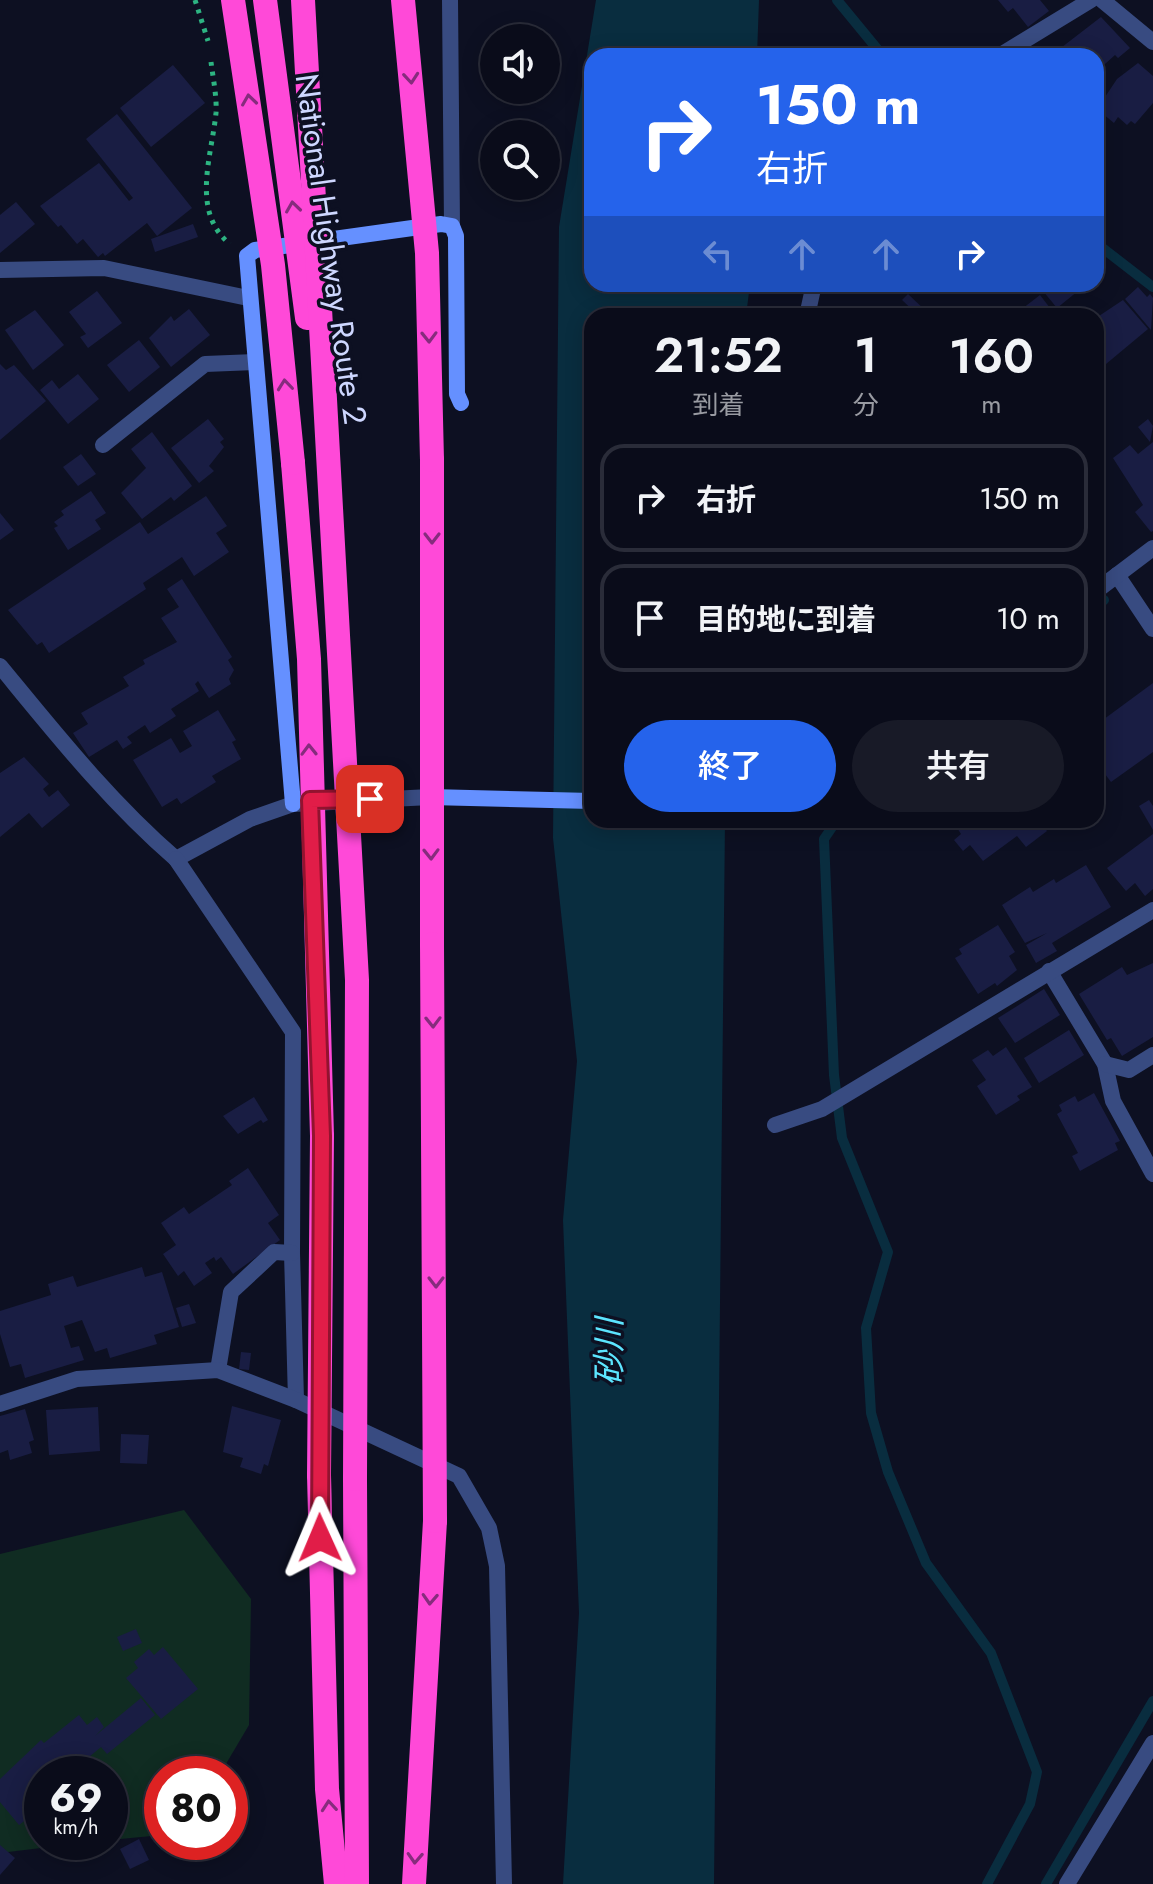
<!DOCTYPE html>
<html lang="ja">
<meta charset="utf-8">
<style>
:root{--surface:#0a0c1a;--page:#181a27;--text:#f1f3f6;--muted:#999ba2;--line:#2a2c39;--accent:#2563eb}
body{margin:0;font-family:Jost,"Noto Sans JP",sans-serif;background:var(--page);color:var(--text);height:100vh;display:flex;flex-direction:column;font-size:30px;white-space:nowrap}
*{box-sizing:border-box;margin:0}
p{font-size:26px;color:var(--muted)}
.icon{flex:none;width:44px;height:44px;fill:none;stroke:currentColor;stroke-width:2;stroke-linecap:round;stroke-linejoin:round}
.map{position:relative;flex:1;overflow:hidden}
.details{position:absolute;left:584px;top:308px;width:520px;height:520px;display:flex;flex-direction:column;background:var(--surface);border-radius:24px;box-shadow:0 4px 20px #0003,0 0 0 2px var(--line)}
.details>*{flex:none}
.guide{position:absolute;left:584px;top:48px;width:520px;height:244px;border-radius:24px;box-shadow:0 4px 20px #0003,0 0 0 2px var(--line);background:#2563eb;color:#fff;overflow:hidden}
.buttons{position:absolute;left:480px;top:24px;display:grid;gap:16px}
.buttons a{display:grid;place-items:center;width:80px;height:80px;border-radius:50%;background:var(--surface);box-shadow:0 4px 20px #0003,0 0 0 2px var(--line);font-size:40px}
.speed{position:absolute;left:24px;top:1756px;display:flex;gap:16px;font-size:40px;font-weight:700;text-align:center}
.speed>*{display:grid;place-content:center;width:104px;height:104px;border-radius:50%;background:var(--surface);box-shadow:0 4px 20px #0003,0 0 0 2px var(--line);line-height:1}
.speed small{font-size:20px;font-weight:400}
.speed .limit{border:12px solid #d22;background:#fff;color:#111}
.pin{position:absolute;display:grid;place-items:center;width:68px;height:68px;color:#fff;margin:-34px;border-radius:16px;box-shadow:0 4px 12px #0006}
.me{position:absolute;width:88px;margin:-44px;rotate:359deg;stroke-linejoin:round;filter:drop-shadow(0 0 6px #0008)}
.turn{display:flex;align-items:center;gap:28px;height:168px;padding:0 40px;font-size:36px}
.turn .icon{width:104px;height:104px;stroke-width:2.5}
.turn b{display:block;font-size:56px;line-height:68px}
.lanes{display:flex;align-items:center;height:76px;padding:0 40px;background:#0003;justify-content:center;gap:40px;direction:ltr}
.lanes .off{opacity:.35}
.eta{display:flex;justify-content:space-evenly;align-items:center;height:136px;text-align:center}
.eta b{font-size:48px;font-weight:600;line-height:56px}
.action{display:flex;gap:16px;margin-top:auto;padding:16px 40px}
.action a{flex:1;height:92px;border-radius:48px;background:var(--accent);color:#fff;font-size:32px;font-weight:600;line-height:92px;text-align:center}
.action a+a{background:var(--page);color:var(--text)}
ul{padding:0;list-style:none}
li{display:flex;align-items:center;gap:24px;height:108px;margin:0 16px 12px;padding:0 24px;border:4px solid var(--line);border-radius:24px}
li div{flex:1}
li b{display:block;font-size:30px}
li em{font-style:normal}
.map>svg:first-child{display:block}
.green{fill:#102c22}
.water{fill:#092d3f}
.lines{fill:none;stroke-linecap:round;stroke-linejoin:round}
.stream{stroke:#092d3f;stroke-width:10}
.building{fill:#191d43}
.path{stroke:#2db482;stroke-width:5;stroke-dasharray:4 6;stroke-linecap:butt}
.street{stroke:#384b81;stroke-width:16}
.secondary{stroke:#6590ff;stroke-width:16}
.highway{stroke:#ff49d8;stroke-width:24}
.highway-bridge{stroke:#ff49d8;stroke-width:24}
.oneway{stroke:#862c7d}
.route-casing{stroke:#92132f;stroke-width:20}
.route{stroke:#e11d48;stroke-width:14}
.labels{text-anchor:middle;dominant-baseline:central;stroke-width:7;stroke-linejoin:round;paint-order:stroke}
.street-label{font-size:32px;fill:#ced7ff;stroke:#0d1022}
.water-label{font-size:34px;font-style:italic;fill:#5ce5ff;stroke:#0d1022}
</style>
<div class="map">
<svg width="1153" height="1884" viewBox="0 0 1153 1884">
<rect width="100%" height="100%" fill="#0d1022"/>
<path class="green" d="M184,1510L251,1599L249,1725L220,1774H162V1835L110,1840V1774H42V1842H90L0,1853V1554Z"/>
<path class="water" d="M596,0H759L757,56H592V284H750L746,316H592V820H725L714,1884H563L579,1613L563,1220L577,1061L553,838L559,227Z"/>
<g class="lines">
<g class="stream">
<path d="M837,0L883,56"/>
<path d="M1096,243L1153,287"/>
<path d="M1096,606L1104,600"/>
<path d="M837,820L824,839L834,1075L842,1138L888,1252L866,1328L871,1413L888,1472L926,1563L991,1653L1037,1772L1030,1804L987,1884"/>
<path d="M1046,1884L1153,1701"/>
</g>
</g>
<g class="building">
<path d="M998,0H1040L1049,11L1028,27L1013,8L1008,12Z"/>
<path d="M1101,17L1130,48L1118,58L1115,55L1096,72V56L1053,54Z"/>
<path d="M1138,63L1153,76V103L1135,124L1131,121L1127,125L1118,117L1114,123L1097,109L1117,79Z"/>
<path d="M173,65L205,103L151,147L120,108Z"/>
<path d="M117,114L192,208L157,236L147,223L105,256L103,253L98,257L83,239L77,244L61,225L58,227L40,206L99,163L129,201L133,198L86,139Z"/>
<path d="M16,202L35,224L0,253V215Z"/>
<path d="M193,224L198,237L155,252L151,239Z"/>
<path d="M1052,284H1073L1078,291L1057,308L1043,291Z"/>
<path d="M1138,287L1147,297L1150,294L1153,298L1151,330L1125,299Z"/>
<path d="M97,291L122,323L88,348L80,337L86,334L69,312Z"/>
<path d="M908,294L928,313L925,316H919L902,300Z"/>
<path d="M1040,295L1053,312L1048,316H1021L1018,312Z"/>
<path d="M1123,300L1148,329L1106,364L1096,353V318Z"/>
<path d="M189,309L210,335L171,367L149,338L171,316L174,321Z"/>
<path d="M35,310L64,345L33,370L5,330Z"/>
<path d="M139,340L160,367L129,392L107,365Z"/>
<path d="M0,364L6,370L14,365L46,401L0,440Z"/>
<path d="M78,374L99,399L68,424L40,390L52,380L59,389Z"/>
<path d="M208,419L224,439L220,442L224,447L209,466L214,471L199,483L171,448Z"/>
<path d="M1148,419L1153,426L1150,442L1138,427Z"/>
<path d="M152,432L192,486L174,501L171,497L142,519L121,493L146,468L131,449Z"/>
<path d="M1153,442V531L1151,532L1135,512L1143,505L1113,458L1130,445L1138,454Z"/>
<path d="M81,454L96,474L78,486L63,467Z"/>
<path d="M91,491L106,513L95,520L101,529L68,550L54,528L58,526L54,522L64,515L61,511Z"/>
<path d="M206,496L227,526L216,533L229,552L194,576L182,557L143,583L146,589L49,653L42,642L37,645L8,610L140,522L148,534Z"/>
<path d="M0,513L14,530L0,540Z"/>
<path d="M182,579L232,657L228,660L234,670L229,679L231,684L209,698L198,681L195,684L199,691L171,709L176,716L150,733L145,725L127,737L132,743L123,749L117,740L89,757L73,733L88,724L81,713L129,686L123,677L145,664L143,660L177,642L161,618L179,607L167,589Z"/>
<path d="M1153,683V752L1111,782L1096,762V725Z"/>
<path d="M218,710L236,740L232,742L241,759L212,776L216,782L181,804L177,798L162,807L133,760L171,738L180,753L192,746L183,731Z"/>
<path d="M24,757L49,784L43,789L49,797L58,790L70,805L42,828L29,813L0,837V773Z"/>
<path d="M1149,800L1153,806V830L1139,806Z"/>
<path d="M952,820H1039L1047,831L1026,847L1017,836L983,861L970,845L963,851L954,840L961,834Z"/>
<path d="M1153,834V889L1145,896L1135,883L1126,891L1107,868Z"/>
<path d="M1086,865L1111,907L1052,943L1057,951L1036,963L1026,945L1047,933L1025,943L1002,905L1030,887L1033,892L1054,879L1056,883Z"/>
<path d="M998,925L1015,952L1009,956L1017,970L997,986L995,983L978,994L955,958L962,954L959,949Z"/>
<path d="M1153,963V1037L1122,1056L1111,1038L1107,1040L1079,994L1122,967L1127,975Z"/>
<path d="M1044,989L1060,1015L1015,1043L998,1018Z"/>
<path d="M1069,1030L1084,1055L1039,1083L1024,1058Z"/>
<path d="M1006,1047L1032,1087L1017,1096L1020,1100L996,1115L977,1086L986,1080L972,1060L988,1050L993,1056Z"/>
<path d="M1094,1093L1120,1141L1115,1143L1118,1150L1080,1171L1072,1156L1078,1153L1057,1114L1062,1111L1059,1105L1075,1096L1078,1102Z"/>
<path d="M254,1097L268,1120L263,1123L261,1120L238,1134L223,1116Z"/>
<path d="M248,1168L279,1215L268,1223L280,1240L233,1274L221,1257L216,1261L214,1257L205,1263L212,1273L194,1286L184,1271L178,1276L163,1254L176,1245L161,1223L184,1207L189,1214L232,1185L229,1181Z"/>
<path d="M142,1267L145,1277L162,1272L179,1327L154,1335L157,1344L110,1358L107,1348L95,1352L82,1320L64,1326L71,1348L79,1346L84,1360L25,1378L21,1364L10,1367L0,1334V1311L51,1295L48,1284L60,1280L73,1276L77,1287Z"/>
<path d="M189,1304L196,1323L182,1327L176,1308Z"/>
<path d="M241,1352L251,1353L249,1370L239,1369Z"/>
<path d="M232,1406L281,1420L268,1466L264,1464L261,1474L240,1467L243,1458L223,1452Z"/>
<path d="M98,1407L100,1451L49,1455L46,1410Z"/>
<path d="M25,1409L34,1440L29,1442L32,1453L10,1460L8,1450L0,1453V1416Z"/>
<path d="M121,1434L149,1435L147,1464L120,1463Z"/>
<path d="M136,1629L142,1643L123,1651L117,1637Z"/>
<path d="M163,1647L198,1689L161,1719L126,1678L138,1668L134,1662L149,1649L154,1655Z"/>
<path d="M141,1698L155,1715L107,1754L101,1747L76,1768L81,1774H42V1835L28,1818L19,1825L0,1802V1779L41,1740L44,1743L79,1715L87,1725L97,1717L104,1727L95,1736Z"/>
<path d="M139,1839L149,1860L130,1869L120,1849Z"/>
<path d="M0,1845L15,1858L0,1875Z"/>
</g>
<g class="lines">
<g class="path">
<path d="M195,0L208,41"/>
<path d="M211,62C213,78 217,97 216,113C212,155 190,212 230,244"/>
</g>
<g class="street">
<path d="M450,0L452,226"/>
<path d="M1102,0L1153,42"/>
<path d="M999,56L1091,0"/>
<path d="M0,270L104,268L248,298"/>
<path d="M807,316L814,284"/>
<path d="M103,445L205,364L255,362"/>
<path d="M1117,575L1153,629"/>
<path d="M1096,591L1153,548"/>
<path d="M0,666C56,734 109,801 176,859L250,819L293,804L430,797"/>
<path d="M176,859L293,1032L292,1253L296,1400"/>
<path d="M1049,971L1105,1064L1113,1101L1153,1174"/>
<path d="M1105,1064L1129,1070L1153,1055"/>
<path d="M775,1125L822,1109L1153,910"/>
<path d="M218,1370L231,1292L274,1252L292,1253"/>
<path d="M0,1404L77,1379L218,1370L296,1400L459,1476L489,1528L497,1566L504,1884"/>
<path d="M1067,1884L1153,1743"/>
</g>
<g class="secondary">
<path d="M430,797L592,801"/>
<path d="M293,804L247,256L255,250L441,224L452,226L456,236L457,394L461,403"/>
</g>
<g class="highway">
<path d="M432,460V944"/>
<path d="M293,463L309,659L322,1136"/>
<path d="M319,1475L327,1789L336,1884"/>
<path d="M355,1479L357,1884"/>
<path d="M414,1884L435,1521"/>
</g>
<g class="highway-bridge">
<path d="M233,0L273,265L293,463"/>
<path d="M265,0L307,318"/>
<path d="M303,0L357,980L355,1479"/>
<path d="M403,0L427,253L432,460"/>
<path d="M432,944L435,1521"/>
<path d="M319,1475L322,1136"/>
</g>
</g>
<defs><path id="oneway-chevron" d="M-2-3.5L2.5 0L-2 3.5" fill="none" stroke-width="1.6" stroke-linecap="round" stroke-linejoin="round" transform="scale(2)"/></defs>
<g class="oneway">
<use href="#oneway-chevron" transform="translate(411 78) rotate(85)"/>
<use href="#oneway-chevron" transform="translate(249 100) rotate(-98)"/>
<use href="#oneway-chevron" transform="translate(293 207) rotate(-98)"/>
<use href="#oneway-chevron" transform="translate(429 337) rotate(89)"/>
<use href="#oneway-chevron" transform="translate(285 385) rotate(-96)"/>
<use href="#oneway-chevron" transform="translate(432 538) rotate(90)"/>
<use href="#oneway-chevron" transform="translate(309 750) rotate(-91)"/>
<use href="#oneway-chevron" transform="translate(431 854) rotate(89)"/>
<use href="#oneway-chevron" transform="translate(433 1022) rotate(89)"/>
<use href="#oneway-chevron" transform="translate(436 1282) rotate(90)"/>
<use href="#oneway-chevron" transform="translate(430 1599) rotate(93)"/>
<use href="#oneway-chevron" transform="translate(329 1806) rotate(-95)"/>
<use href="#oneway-chevron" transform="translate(415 1858) rotate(93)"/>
</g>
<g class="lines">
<defs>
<path id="route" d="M320,1538L322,1136L310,800L370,799"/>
</defs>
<use href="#route" class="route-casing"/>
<use href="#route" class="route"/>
</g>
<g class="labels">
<g class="street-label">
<text transform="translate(331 249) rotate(82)">National Highway Route 2</text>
</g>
<g class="water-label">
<text transform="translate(609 1352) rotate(-90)">砂川</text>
</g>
</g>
</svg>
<div class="buttons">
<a><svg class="icon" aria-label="sound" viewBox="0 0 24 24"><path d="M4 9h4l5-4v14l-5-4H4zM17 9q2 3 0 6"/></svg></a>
<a><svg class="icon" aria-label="search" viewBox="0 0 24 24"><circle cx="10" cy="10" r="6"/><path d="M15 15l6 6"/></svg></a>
</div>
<div class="speed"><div>69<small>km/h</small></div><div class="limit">80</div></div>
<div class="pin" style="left:370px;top:799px;background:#d93025"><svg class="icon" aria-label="arrive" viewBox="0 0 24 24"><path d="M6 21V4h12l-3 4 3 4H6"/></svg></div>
<svg class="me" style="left:320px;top:1538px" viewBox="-20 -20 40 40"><path d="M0-17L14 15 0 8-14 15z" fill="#e11d48" stroke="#fff" stroke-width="4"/></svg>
<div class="guide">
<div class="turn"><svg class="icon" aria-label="right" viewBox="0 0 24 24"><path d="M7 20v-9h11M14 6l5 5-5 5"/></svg><div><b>150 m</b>右折</div></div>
<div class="lanes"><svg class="icon off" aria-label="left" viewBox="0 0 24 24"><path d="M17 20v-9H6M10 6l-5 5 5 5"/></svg><svg class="icon off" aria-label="ahead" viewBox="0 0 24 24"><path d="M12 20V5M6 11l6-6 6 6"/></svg><svg class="icon off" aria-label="ahead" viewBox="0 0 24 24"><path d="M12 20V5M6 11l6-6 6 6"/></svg><svg class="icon" aria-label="right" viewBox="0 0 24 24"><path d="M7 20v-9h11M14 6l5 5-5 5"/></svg></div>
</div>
<section class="details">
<div class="eta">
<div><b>21:52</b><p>到着</p></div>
<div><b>1</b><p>分</p></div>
<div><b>160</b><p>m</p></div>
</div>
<ul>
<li><svg class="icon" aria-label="right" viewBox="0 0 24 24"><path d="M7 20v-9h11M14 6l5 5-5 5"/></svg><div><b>右折</b></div><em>150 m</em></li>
<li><svg class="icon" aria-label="arrive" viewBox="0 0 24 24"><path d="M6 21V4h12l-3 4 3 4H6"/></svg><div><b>目的地に到着</b></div><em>10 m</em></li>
</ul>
<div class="action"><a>終了</a><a>共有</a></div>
</section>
</div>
